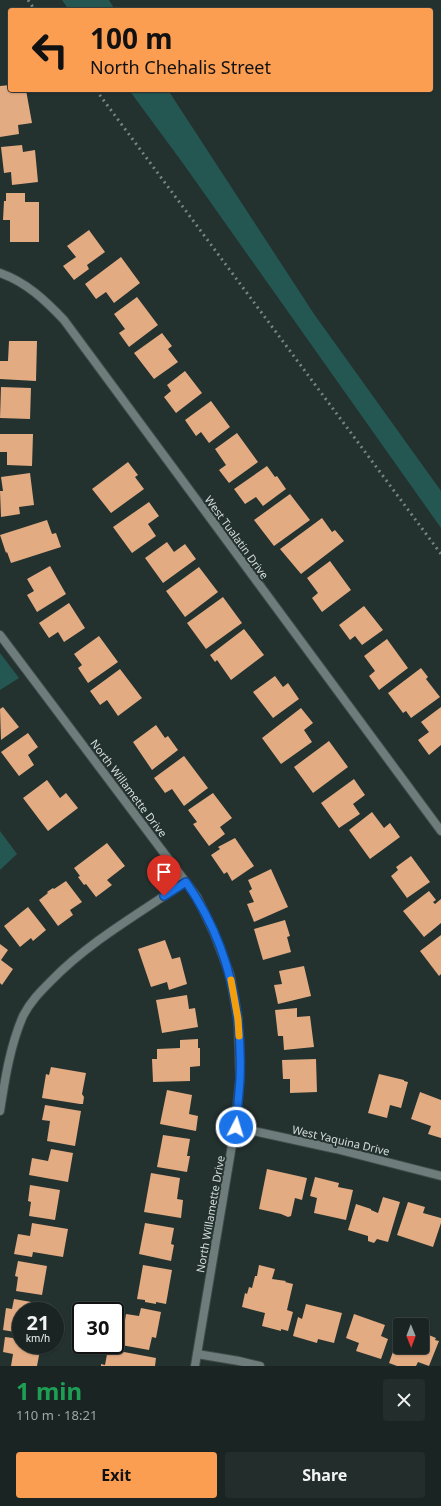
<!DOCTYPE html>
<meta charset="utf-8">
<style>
:root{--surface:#1a2523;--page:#232d2b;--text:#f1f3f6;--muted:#9fa5a6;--line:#384241;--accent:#fb9e52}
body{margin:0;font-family:"Noto Sans",sans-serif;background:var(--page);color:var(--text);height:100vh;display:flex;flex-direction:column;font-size:15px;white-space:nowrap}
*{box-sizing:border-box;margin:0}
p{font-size:13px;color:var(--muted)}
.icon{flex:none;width:22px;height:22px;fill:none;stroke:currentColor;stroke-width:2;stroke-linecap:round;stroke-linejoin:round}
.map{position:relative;height:1366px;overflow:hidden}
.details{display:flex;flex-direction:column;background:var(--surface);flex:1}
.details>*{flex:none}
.hud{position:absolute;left:8px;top:8px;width:425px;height:84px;border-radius:4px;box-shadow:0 1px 3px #0004,0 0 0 1px var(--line);background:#fb9e52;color:#111;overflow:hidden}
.needle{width:26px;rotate:179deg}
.fabs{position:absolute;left:393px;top:1318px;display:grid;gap:8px}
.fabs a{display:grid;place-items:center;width:36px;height:36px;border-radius:4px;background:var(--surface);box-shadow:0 1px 3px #0004,0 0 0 1px var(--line);font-size:20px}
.speed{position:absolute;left:12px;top:1302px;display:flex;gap:8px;font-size:20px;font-weight:700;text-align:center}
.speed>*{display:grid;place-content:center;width:52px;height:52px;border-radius:50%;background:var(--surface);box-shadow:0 1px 3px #0004,0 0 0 1px var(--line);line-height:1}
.speed small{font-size:10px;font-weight:400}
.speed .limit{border:2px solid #111;border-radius:6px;background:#fff;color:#111}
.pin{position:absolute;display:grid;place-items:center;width:34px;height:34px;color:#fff;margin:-41px -17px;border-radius:50% 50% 50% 0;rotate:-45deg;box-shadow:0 0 4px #0007}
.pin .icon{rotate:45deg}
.me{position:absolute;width:44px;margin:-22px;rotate:5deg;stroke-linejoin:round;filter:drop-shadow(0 0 3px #0008)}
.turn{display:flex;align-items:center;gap:14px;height:84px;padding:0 16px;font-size:18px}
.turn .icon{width:52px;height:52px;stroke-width:2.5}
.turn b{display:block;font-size:28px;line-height:34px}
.round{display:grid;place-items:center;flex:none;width:42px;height:42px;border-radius:4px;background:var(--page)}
.head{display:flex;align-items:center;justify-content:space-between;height:68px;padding:0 16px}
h1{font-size:24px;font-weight:700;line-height:30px;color:#1e9e55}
.button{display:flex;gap:8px;margin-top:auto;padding:8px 16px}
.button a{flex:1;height:46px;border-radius:4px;background:var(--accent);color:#111;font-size:16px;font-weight:700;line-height:46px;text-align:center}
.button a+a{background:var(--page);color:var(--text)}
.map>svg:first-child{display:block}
.green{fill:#255752}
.building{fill:#e3ab82}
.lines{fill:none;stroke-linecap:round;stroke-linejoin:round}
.minor-casing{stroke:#404c4a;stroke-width:10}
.minor{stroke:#6e7d7b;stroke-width:8}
.rail{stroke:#788482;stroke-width:3;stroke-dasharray:2 4;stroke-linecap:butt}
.route-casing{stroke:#114b97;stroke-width:10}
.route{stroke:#1a73e8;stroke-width:7}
.slow{stroke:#f59e0b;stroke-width:7}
.labels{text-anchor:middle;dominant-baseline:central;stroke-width:4;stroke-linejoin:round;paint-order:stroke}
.street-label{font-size:11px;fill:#d5dddc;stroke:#23312f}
</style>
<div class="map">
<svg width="441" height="1366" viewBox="0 0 441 1366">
<rect width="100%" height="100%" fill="#23312f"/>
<g class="green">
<path d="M62,0H109L115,10H69Z"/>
<path d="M129,90H168L314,314L441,491V528L182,162Z"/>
<path d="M0,653L19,678L0,690Z"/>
<path d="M0,831L17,854L0,870Z"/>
</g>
<g class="building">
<path d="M10,85V90H26L32,123L18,125L19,134L0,137V86Z"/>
<path d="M22,145L23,152L35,150L38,182L12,185L11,172L4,173L1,147Z"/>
<path d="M6,193H25V202H39V242H10V220H3L4,201H6Z"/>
<path d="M89,230L105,252L87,265L89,269L74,280L63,266L76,257L67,246Z"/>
<path d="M121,257L140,283L114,303L106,292L96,299L85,284Z"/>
<path d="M137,297L158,325L129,347L119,333L125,329L114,314Z"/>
<path d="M162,333L172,346L168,349L178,362L154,379L134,353Z"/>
<path d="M9,341H37L36,381L0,379V361H8Z"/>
<path d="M185,371L202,393L176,413L164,397L171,391L167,385Z"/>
<path d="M1,387L31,388L30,419L0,418Z"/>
<path d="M211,401L230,427L209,443L201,432L196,436L185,420Z"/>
<path d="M237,433L258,462L229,483L219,470L226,465L215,449Z"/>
<path d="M0,434H33L32,466L7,465V452H0Z"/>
<path d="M128,462L138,475L135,477L144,489L111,513L92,489Z"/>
<path d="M267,466L275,477L277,476L286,489L263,506L256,497L245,504L234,489Z"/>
<path d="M30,473L34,505L19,507L20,514L1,517L0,491H3L1,477Z"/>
<path d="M290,494L310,520L274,546L254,520Z"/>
<path d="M149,502L159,516L148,524L156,536L132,553L113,527Z"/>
<path d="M322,518L332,532L335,530L344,541L301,574L280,549Z"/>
<path d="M47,520L52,534L56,533L61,547L11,563L7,552L6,553L0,535Z"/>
<path d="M167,542L174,552L185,544L196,559L163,583L145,558Z"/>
<path d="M330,561L351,590L322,612L312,598L318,593L307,578Z"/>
<path d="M50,566L66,594L37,612L27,595L34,591L27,579Z"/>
<path d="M199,567L218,592L185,617L166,591Z"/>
<path d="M223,597L242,623L206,649L187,623Z"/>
<path d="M69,603L85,628L64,642L58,632L49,638L39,623Z"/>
<path d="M364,606L383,630L362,645L355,636L350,640L339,625Z"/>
<path d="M244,629L264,655L231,680L217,660L215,662L210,655Z"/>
<path d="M99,636L118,662L88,683L78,668L82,665L74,654Z"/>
<path d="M387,639L408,668L379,690L369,676L375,671L364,656Z"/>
<path d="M421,668L428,677L426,679L440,697L411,718L406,711L403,713L388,693Z"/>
<path d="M120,669L142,698L118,716L107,700L100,705L90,691Z"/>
<path d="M275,676L283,687L288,683L299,699L273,718L253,692Z"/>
<path d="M3,707L19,727L1,740L0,709Z"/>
<path d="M441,707V745L429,755L418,740L429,732L421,722Z"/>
<path d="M301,708L313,723L304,730L312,742L281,764L262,738Z"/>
<path d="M156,725L165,738L168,736L178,750L152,770L133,742Z"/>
<path d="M28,733L38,747L28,755L34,765L19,776L1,752Z"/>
<path d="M329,741L348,767L313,793L294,767Z"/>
<path d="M184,756L208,788L184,806L172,789L165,793L154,778Z"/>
<path d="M354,779L365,795L353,804L360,814L339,828L321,803Z"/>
<path d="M47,780L60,798L66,793L78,808L48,831L23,798Z"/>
<path d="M213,793L232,818L220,827L225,834L209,846L193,824L197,822L188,810Z"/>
<path d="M372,812L384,828L390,823L400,837L370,859L349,830Z"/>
<path d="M235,838L254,866L232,881L227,872L224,874L211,855L220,849L218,847Z"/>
<path d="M107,843L125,866L107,880L112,885L96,897L86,884L84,885L78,877L80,876L74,868Z"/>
<path d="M411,856L430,882L407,898L391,876L398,870L396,867Z"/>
<path d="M271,869L288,907L254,922L247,904L254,902L249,891L252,889L248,880Z"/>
<path d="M66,881L82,902L70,910L73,915L58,926L39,900L48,893L47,892L53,888L54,889Z"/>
<path d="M429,891L436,900L433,902L435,904L441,899V923L424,937L403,911Z"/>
<path d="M28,907L46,930L33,941L31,938L20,947L4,926Z"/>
<path d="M285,920L290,936L287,937L291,952L263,960L254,929Z"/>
<path d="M441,935V974L439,976L420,951Z"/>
<path d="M165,940L172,959L180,957L187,984L169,990L167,982L151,987L138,949Z"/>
<path d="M0,944L8,950L1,960L13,969L2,985L0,983Z"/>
<path d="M304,966L311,996L278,1004L274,985L282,984L279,971Z"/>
<path d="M187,995L189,1009L195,1008L198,1027L162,1033L156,1000Z"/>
<path d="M297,1008V1017L310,1016L314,1047L284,1050L283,1036H278L275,1010Z"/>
<path d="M198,1039V1048H200V1066L190,1067V1081L153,1082L152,1059H157V1049L180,1048V1040Z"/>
<path d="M316,1059L317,1092L290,1093V1079H283L282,1060Z"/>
<path d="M51,1067L86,1073L82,1094L84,1097L83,1104H80L42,1098L46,1074L49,1075Z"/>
<path d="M379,1074L404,1080V1081L408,1082L401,1108L390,1105L387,1118L368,1113Z"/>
<path d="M167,1090L192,1095L189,1114L198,1116L196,1131L160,1124Z"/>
<path d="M420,1092L441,1100V1138L428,1134L431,1126L411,1119Z"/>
<path d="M45,1105L81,1111L75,1146L47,1141L50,1121L42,1120Z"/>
<path d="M163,1135L190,1139L187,1156H190L187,1172L157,1167Z"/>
<path d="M51,1149L73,1153L68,1182L29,1175L32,1158L48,1161Z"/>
<path d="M267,1169L307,1178L302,1200L295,1198L291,1216L288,1217L281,1214L259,1209Z"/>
<path d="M151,1173L180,1178L177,1199L183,1200L181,1218L144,1212Z"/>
<path d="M315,1177L339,1183L338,1187L353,1190L346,1220L314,1213L317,1198L310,1196Z"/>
<path d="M30,1185L60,1190L55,1220L29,1216L31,1202L28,1201Z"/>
<path d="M383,1197L400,1202L388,1242L377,1239L374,1243L368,1241V1236L348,1230L356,1204L371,1209V1210L378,1213Z"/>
<path d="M408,1202L425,1207L423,1213L441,1218V1223L433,1247L397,1235Z"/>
<path d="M32,1223L68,1229L63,1257L33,1252L32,1257L14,1254L18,1234L30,1236Z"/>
<path d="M145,1223L174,1228L171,1244L174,1245L171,1261L139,1254Z"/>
<path d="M18,1261L47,1266L42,1295L16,1291L18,1277L15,1276Z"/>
<path d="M143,1265L172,1270L166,1304L156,1302V1304L145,1302V1300L137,1299Z"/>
<path d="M259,1265L275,1269L272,1279L286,1281L285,1282L293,1284L287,1310L293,1312L288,1331L281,1329V1331L262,1326L265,1313L242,1307L245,1293L247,1294L249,1287L252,1288L255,1276H257Z"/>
<path d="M14,1299L37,1303L36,1311H21V1333L3,1330L6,1308L12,1309Z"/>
<path d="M306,1304L342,1313L334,1343L318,1339L317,1343L293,1336L298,1317L302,1319Z"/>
<path d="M141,1308L161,1312L156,1338L152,1337L149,1350L121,1345L126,1314L139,1316Z"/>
<path d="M354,1314L385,1325L381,1336L388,1339L381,1359L356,1351L359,1343L346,1338Z"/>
<path d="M424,1333L436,1338L435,1340L439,1341L429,1366L418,1362L416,1366H397L389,1363L395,1346L404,1349V1347H422V1334L424,1335Z"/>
<path d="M5,1337L21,1339V1345H41L37,1366H11L13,1354L3,1352Z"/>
<path d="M108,1349L156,1358L155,1366H101V1364L105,1365Z"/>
</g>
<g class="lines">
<defs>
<g id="minor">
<path d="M0,273C26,282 45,300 64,320L441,831"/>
<path d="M0,635L197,897L214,933L230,975L238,1019L240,1078L235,1127L195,1366"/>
<path d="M0,1111C5,1079 10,1046 23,1016C30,1002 40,992 51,981C90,941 140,913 185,882"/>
<path d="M235,1127L336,1149L441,1176"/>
<path d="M197,1354L239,1361L260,1366"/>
</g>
</defs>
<use href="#minor" class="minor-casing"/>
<use href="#minor" class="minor"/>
<g class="rail">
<path d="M28,0L35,10"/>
<path d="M96,90L441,554"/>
</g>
</g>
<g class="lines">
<defs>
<path id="route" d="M164,896L186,882C227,941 243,1007 240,1079C239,1095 237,1111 236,1127"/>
</defs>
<use href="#route" class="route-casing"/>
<use href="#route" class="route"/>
<path class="slow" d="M231,980L238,1019L239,1036"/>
</g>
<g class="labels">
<g class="street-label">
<text transform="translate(237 537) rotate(54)">West Tualatin Drive</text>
<text transform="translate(129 788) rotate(53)">North Willamette Drive</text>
<text transform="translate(341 1140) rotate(13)">West Yaquina Drive</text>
<text transform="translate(210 1214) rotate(-80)">North Willamette Drive</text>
</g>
</g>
</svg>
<div class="fabs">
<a><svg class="needle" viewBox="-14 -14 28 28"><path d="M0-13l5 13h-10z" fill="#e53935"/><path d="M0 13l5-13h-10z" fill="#9fa5a6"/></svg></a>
</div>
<div class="speed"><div>21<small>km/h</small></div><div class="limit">30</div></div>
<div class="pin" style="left:164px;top:896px;background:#d93025"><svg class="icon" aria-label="arrive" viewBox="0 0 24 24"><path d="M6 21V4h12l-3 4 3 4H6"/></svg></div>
<svg class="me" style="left:236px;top:1127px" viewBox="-20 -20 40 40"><circle r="17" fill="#1a73e8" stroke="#fff" stroke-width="3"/><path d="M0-11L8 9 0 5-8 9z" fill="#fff"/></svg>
<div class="hud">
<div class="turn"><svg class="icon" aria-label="left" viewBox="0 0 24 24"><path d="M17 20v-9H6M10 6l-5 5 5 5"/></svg><div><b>100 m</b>North Chehalis Street</div></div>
</div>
</div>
<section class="details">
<div class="head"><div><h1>1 min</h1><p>110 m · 18:21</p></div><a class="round"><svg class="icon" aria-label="close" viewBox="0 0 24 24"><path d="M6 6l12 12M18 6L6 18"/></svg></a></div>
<div class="button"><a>Exit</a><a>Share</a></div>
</section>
